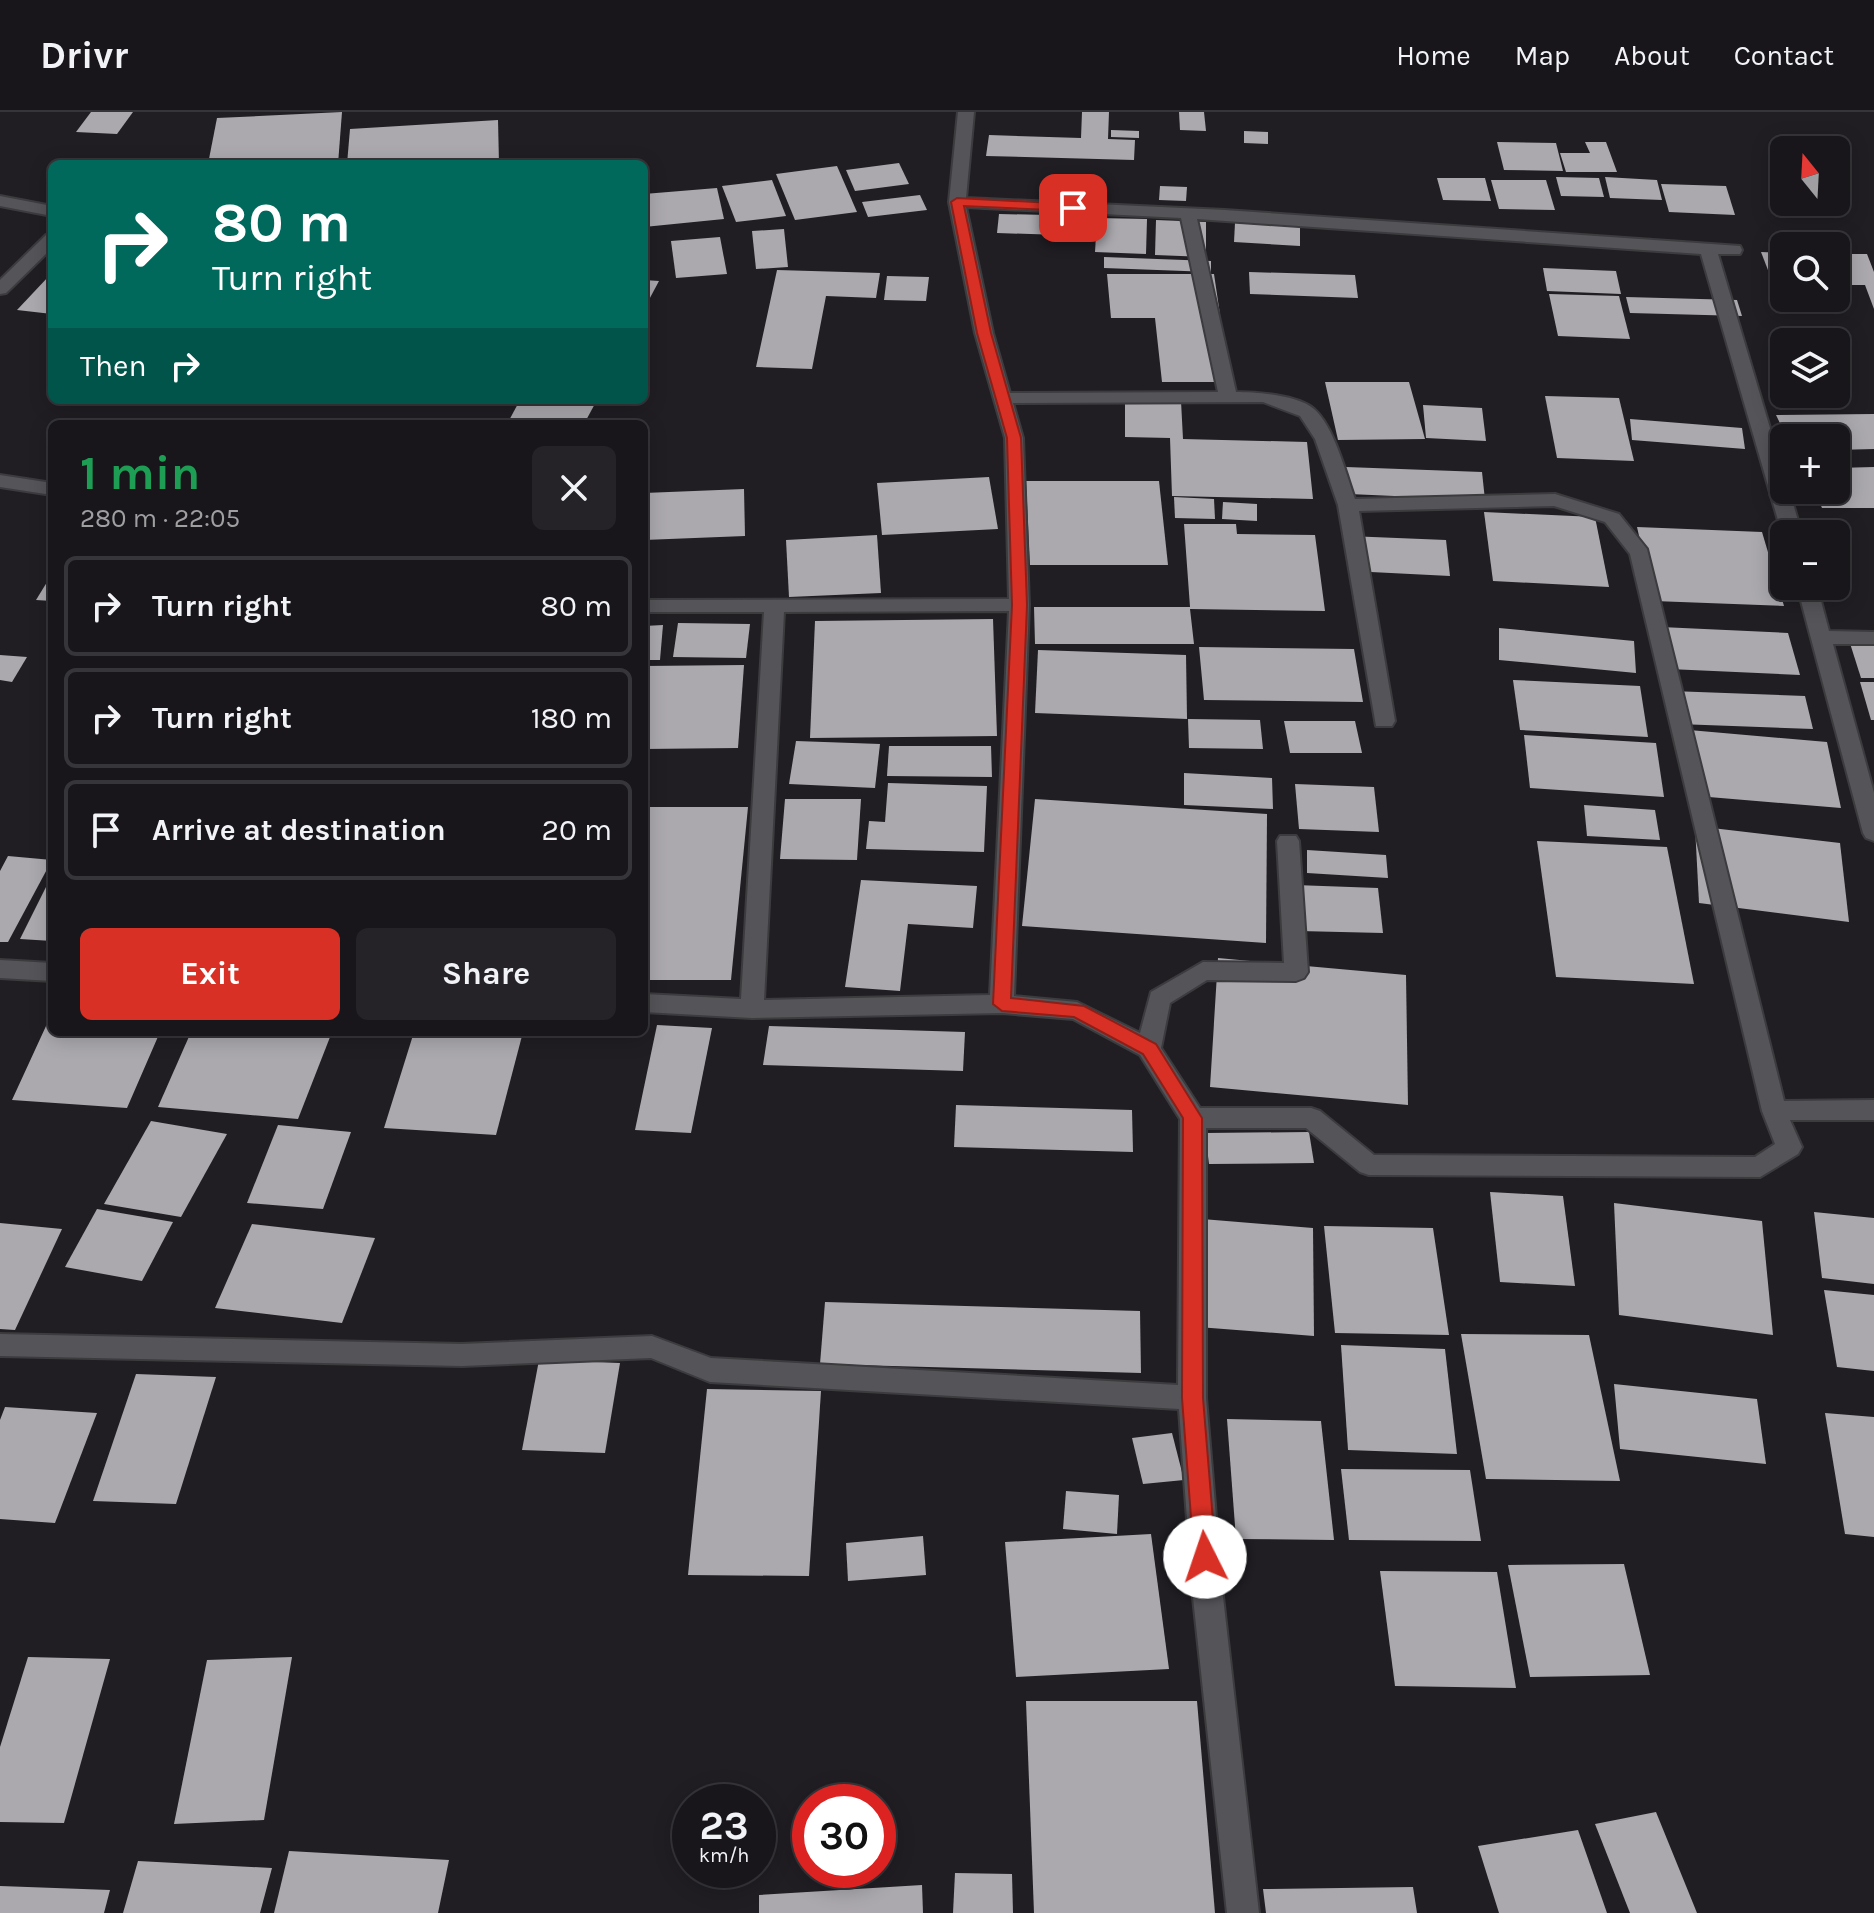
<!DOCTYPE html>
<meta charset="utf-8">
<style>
:root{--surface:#18161a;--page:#252327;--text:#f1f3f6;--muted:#9f9fa2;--line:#363539;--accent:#d93025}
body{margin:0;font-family:Karla,sans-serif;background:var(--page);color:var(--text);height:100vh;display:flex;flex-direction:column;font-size:30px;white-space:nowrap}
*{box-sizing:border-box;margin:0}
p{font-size:26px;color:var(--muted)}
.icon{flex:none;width:44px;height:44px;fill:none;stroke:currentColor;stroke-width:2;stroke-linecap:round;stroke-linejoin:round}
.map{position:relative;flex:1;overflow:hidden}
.details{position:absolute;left:48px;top:308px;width:600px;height:616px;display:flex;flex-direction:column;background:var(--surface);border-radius:12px;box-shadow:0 4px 20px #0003,0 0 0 2px var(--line)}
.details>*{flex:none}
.banner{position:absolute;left:48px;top:48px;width:600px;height:244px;border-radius:12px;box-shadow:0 4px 20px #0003,0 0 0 2px var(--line);background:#00695c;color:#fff;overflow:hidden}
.needle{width:52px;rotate:342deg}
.buttons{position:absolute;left:1770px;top:24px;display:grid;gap:16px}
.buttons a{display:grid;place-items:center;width:80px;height:80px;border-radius:12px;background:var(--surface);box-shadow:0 4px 20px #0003,0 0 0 2px var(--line);font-size:40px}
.speed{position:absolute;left:672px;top:1672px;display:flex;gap:16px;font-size:40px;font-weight:700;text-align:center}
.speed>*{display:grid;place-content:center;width:104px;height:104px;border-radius:50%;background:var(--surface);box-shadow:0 4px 20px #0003,0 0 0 2px var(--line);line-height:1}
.speed small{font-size:20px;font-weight:400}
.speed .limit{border:12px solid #d22;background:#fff;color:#111}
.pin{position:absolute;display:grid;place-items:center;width:68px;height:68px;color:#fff;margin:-34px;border-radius:16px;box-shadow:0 4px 12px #0006}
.me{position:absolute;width:88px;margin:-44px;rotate:356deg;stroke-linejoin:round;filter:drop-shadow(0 0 6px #0008)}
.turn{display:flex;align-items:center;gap:28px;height:168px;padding:0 32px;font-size:36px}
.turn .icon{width:104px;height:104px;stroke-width:2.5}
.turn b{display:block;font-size:56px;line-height:68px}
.then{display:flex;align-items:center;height:76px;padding:0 32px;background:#0003;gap:16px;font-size:30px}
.round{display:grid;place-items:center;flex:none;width:84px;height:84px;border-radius:12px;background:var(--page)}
.headline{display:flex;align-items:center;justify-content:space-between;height:136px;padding:0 32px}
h1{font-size:48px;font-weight:700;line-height:60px;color:#1e9e55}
.button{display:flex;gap:16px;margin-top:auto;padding:16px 32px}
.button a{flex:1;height:92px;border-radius:12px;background:var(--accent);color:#fff;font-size:32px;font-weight:700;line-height:92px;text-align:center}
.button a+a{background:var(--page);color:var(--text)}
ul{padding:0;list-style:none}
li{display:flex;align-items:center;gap:24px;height:100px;margin:0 16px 12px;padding:0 16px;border:4px solid var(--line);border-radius:12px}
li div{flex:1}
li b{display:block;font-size:30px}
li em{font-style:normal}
header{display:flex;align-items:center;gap:48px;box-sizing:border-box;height:112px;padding:0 40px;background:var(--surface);border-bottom:2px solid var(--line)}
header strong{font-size:38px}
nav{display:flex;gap:44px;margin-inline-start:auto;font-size:28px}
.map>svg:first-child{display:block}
.building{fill:#aba9ae}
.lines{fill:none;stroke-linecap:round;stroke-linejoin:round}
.minor-casing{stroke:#3c3b3e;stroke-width:4}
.minor{fill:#555459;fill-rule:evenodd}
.route{fill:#d93025;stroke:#8d1f18;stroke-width:2}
</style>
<header>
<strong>Drivr</strong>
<nav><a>Home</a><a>Map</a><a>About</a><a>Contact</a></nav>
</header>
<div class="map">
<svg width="1874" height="1801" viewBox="0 0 1874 1801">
<rect width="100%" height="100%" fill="#201e23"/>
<g class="building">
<path d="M91,0H133L117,22L76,20Z"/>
<path d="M342,0L338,52H208L217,6Z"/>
<path d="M1082,0H1109L1108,27L1135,28L1134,48L986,44L989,23L1081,26Z"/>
<path d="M1179,0H1204L1206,19L1180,18Z"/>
<path d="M498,8L499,52H347L350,17Z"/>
<path d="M1111,18L1139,19V26L1111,25Z"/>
<path d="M1244,19L1268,20V32L1244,31Z"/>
<path d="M1497,30L1556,31L1563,59L1504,58Z"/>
<path d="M1585,30H1606L1617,60H1566L1560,41H1590Z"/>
<path d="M899,51L909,72L855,79L846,58Z"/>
<path d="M837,54L857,100L795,108L776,62Z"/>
<path d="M1556,65L1599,66L1604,85L1561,84Z"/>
<path d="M1605,65L1657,68L1662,88L1610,86Z"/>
<path d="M1437,66H1485L1491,89L1443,88Z"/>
<path d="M772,68L786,104L736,110L722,74Z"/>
<path d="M1491,68H1546L1555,98L1499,97Z"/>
<path d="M1661,72L1726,74L1735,103L1669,100Z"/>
<path d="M1160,74L1187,75L1186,89L1159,88Z"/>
<path d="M717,76L724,107L644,115V82Z"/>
<path d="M920,83L927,98L868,105L862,90Z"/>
<path d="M999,102L1091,104L1090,124L997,121Z"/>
<path d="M1097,106L1147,107L1146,142L1095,140Z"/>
<path d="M1156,108L1206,110V145L1155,143Z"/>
<path d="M1235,111L1300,114V134L1234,130Z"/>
<path d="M784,117L788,155L756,157L752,119Z"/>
<path d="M720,125L727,162L676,166L671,129Z"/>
<path d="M1761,140L1784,141V171H1773Z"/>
<path d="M1836,142H1867L1874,160V197L1865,173H1836Z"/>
<path d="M1104,145L1211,149V160L1104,156Z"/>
<path d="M1543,156L1616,159L1621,182L1547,179Z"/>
<path d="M777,158L880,161L876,186L826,184L812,257L756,255Z"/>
<path d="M1249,160L1355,163L1358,186L1250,182Z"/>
<path d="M1107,162H1214L1230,270H1162L1155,206H1111Z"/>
<path d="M49,164L52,165V202L17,198Z"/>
<path d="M887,164L929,165L926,189L884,188Z"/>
<path d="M644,168L659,169L644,197Z"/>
<path d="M1549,182L1619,184L1630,227L1558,224Z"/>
<path d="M1626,185L1737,188L1742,204L1630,201Z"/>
<path d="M1325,270H1409L1425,327L1338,328Z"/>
<path d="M1545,284L1619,286L1634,349L1557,346Z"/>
<path d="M520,288H597L584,312H507Z"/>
<path d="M1125,288L1181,289L1183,327L1307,330L1313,387L1172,384L1170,326L1125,325Z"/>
<path d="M1423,293L1482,296L1486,329L1426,326Z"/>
<path d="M1874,302V337L1836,338V326H1787L1776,303Z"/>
<path d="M1630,307L1742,316L1745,337L1632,328Z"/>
<path d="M1346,355L1482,360L1485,388L1349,382Z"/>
<path d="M1874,355V396H1822L1814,378H1836V356Z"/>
<path d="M989,365L998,417L882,423L877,371Z"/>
<path d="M1026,369H1159L1168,453H1030Z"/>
<path d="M744,377L745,424L644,428V381Z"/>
<path d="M1174,385L1214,387L1215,407L1175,406Z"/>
<path d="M1223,390L1257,392V409L1222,407Z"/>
<path d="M1484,400L1595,405L1609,475L1493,469Z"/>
<path d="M1184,412H1236L1237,422L1315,423L1325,499L1190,497L1194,532H1035L1034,495H1190Z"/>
<path d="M1637,415L1762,420L1784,494L1654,489Z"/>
<path d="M877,423L881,481L789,485L786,428Z"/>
<path d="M1348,424L1446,428L1450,464L1351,459Z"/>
<path d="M52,462V489L36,488Z"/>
<path d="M993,507L997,624L810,626L815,509Z"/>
<path d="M678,511L750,512L746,546L673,545Z"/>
<path d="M663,513L660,548H644V514Z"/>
<path d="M1661,515L1788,521L1800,563L1669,557Z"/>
<path d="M1499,516L1634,529L1636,561L1499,548Z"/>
<path d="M1848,525L1874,526V566H1861Z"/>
<path d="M1199,535L1354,537L1363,590L1204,588Z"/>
<path d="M1038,538L1186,543L1187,607L1035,601Z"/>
<path d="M0,543L27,545L12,570L0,568Z"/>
<path d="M744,553L738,636L644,637V554Z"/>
<path d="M1513,568L1640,574L1648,625L1520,618Z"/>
<path d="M1860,570H1874V608H1871Z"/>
<path d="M1671,579L1805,584L1813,617L1678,612Z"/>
<path d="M1188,607L1260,608L1263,637L1189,636Z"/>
<path d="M1284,609H1355L1362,641H1290Z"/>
<path d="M1689,618L1827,630L1841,696L1697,684Z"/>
<path d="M1524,623L1656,631L1664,685L1530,676Z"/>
<path d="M796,629L880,632L875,676L789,672Z"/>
<path d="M889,634H991L992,665L887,664Z"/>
<path d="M1184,661L1272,666L1273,697L1184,693Z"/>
<path d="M888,671L987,674L984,740L866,737L869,709L885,710Z"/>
<path d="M1295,672L1374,675L1379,720L1299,717Z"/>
<path d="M785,687H861L857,748L780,747Z"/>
<path d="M1035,687L1267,702L1266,831L1022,814Z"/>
<path d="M1584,693L1655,698L1660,728L1587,724Z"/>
<path d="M644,695H748L731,868H644Z"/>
<path d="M1695,714L1840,731L1849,810L1699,791Z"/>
<path d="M1537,729L1667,735L1694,872L1556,865Z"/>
<path d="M1307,738L1386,743L1388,766L1307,761Z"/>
<path d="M8,744L52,748L8,830H0V759Z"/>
<path d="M52,763V829L20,827Z"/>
<path d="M861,768L977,774L973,816L908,812L900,879L845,875Z"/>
<path d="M1295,773L1378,776L1383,821L1299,819Z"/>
<path d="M1218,846L1406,863L1408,993L1210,975Z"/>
<path d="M52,901V920H160L127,996L12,988Z"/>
<path d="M657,913L712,916L691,1021L635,1018Z"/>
<path d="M769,914L965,920L963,959L763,953Z"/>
<path d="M191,920H332L298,1007L158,995Z"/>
<path d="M414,920H523L496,1023L384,1016Z"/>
<path d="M956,993L1132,998L1133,1040L954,1035Z"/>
<path d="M151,1009L227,1022L181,1105L104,1092Z"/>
<path d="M278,1013L351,1020L323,1097L247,1091Z"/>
<path d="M1309,1020L1314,1051L1209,1052L1205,1021Z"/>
<path d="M1490,1080L1563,1084L1575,1174L1500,1170Z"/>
<path d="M1614,1091L1762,1109L1773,1223L1619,1203Z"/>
<path d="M97,1097L173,1110L142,1169L65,1155Z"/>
<path d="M1814,1100L1874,1106V1172L1822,1166Z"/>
<path d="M1202,1107L1313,1116L1314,1224L1198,1215Z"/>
<path d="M0,1111L62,1117L15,1218L0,1217Z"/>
<path d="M252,1112L375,1126L342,1211L215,1196Z"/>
<path d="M1324,1114L1433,1116L1449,1223L1335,1221Z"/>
<path d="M1824,1178L1874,1183V1259L1837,1255Z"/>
<path d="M825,1190L1140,1199L1141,1261L820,1252Z"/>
<path d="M1461,1222L1589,1223L1620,1369L1486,1367Z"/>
<path d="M1341,1233L1445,1237L1457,1342L1348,1338Z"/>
<path d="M539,1248L620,1251L605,1341L522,1338Z"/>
<path d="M136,1262L216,1265L176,1392L93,1389Z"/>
<path d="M1614,1272L1757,1287L1766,1352L1620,1337Z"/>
<path d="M707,1277L821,1279L809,1464L688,1463Z"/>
<path d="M5,1295L97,1301L55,1411L0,1407V1308Z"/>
<path d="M1825,1301L1874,1305V1425L1845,1422Z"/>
<path d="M1227,1307L1321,1309L1334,1428L1236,1427Z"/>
<path d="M1172,1321L1184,1368L1143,1372L1132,1326Z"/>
<path d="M1341,1357L1470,1358L1481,1429L1349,1428Z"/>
<path d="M1066,1379L1119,1383L1117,1422L1063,1417Z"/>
<path d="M1151,1422L1169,1557L1016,1565L1005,1430Z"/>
<path d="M923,1424L926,1463L848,1469L846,1431Z"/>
<path d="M1624,1452L1650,1563L1530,1565L1508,1453Z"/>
<path d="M1380,1459L1497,1460L1516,1576L1395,1574Z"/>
<path d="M28,1545L110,1547L64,1711L0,1710V1635Z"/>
<path d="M292,1545L264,1708L174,1712L207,1548Z"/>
<path d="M1026,1589H1197L1215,1801H1034Z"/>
<path d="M1656,1700L1697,1801H1630L1595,1712Z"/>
<path d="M1578,1718L1607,1801H1499L1478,1734Z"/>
<path d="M289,1739L449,1748L438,1801H274Z"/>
<path d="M138,1749L272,1756L260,1801H123Z"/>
<path d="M955,1761L1012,1762L1013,1801H953Z"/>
<path d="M922,1773L923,1801H759V1783Z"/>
<path d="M0,1774L110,1778L104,1801H0Z"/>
<path d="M1413,1775L1417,1801H1266L1263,1777Z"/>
</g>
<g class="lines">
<defs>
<g id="minor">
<path d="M958,0H974L966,86L1225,98L1740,134L1742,138L1740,142H1718L1784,363V378H1789L1802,422H1784V425L1782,422L1701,142L1197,107L1236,280C1256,280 1298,283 1314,297C1334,314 1346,362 1355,387L1555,382L1619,402L1647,437L1784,989L1874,988V1008H1790L1802,1035L1798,1042L1760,1065L1369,1063L1360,1060L1306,1016H1206V1286L1222,1476L1259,1801H1227L1192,1476L1179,1297L710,1270L651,1246L462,1254L0,1244V1222L462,1232L652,1224L711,1246L1178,1273L1180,1007L1140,943L1073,907L1002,901L752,906L644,900V882L741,887L764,500H644V488L1009,487L1005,326L975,221L949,90ZM966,95L1181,106L1218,280L1010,281L993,221ZM1263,290L1300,304L1315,327L1338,393L1376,614H1392L1395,609L1359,399L1554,394L1605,410L1630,442L1762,999L1775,1032L1755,1045L1374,1043L1320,999L1311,996H1200L1161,936L1170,891L1207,868L1296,869L1304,866L1308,860L1299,729L1296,724H1280L1277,729L1284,851L1203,850L1151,880L1140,921L1077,890L1014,884L1029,493L1023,326L1013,291ZM1009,499L990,883L764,888L784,500Z"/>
<path d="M0,84L52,94V104L0,94Z"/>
<path d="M52,122V136L6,181L0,182V168L46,123Z"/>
<path d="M0,363L52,371V383L0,375Z"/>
<path d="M1797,474H1817L1829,519L1874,520V532H1833L1874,681V729L1866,726L1863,721Z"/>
<path d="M0,848L52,851V869L0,866Z"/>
</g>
</defs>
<use href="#minor" class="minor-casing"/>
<use href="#minor" class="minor"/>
</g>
<path class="route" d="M957,86L1073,92L1079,96L1073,99L964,94L991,221L1021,326L1027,493L1011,886L1084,894L1156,932L1202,1006L1203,1286L1216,1445L1213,1452L1205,1455L1197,1452L1194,1445L1182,1286L1183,1006L1143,942L1074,905L1002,899L993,892L1012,493L1007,326L977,221L951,90Z"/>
</svg>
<div class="buttons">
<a><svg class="needle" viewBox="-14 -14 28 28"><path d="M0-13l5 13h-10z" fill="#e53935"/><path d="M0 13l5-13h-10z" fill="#9f9fa2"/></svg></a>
<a><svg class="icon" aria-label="search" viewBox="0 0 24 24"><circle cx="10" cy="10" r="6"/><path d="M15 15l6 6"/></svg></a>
<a><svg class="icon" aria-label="layers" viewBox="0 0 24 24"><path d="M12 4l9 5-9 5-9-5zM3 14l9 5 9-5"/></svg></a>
<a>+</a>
<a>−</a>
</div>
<div class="speed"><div>23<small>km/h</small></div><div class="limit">30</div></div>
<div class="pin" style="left:1073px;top:96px;background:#d93025"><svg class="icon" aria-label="arrive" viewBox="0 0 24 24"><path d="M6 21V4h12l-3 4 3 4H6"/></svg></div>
<svg class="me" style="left:1205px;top:1445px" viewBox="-20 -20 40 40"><circle r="19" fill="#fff"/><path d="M0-13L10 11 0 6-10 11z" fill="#d93025"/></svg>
<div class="banner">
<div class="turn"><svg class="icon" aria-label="right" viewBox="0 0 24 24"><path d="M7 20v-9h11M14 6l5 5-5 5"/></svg><div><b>80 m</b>Turn right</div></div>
<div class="then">Then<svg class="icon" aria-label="right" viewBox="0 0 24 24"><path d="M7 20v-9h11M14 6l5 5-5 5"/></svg></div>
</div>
<section class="details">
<div class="headline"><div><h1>1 min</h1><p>280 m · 22:05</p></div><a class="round"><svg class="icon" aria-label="close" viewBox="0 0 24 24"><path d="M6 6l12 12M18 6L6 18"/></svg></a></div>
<ul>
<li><svg class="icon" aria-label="right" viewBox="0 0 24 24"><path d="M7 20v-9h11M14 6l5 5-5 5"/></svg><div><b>Turn right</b></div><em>80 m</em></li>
<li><svg class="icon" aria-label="right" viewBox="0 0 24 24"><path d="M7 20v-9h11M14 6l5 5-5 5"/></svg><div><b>Turn right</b></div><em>180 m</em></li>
<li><svg class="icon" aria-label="arrive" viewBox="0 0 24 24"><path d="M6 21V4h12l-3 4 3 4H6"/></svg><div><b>Arrive at destination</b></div><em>20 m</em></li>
</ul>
<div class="button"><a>Exit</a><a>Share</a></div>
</section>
</div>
